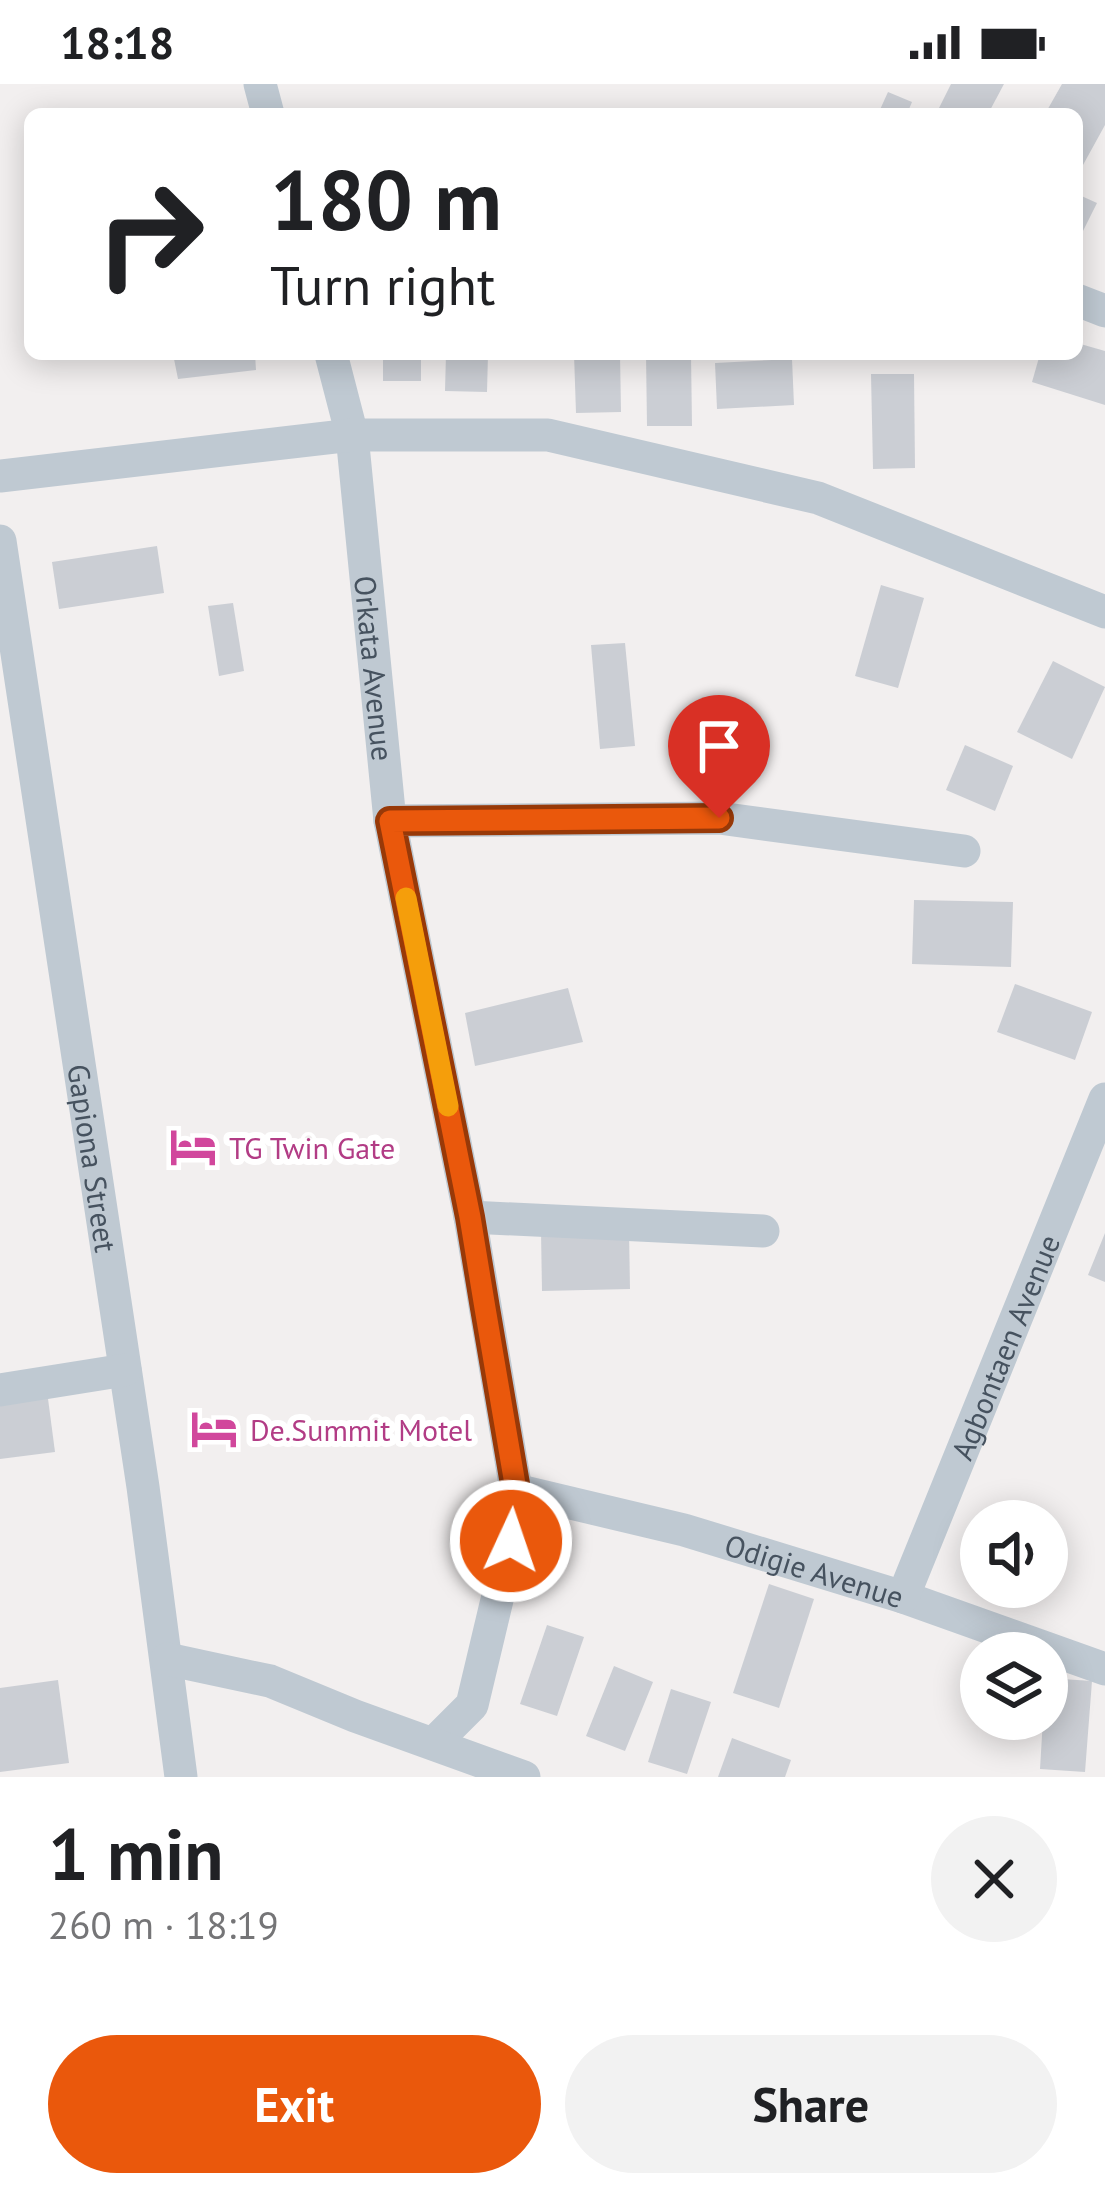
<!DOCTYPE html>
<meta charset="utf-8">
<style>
:root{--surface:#fff;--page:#f2f2f2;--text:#202124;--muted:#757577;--accent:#ea580c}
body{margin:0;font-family:"PT Sans",sans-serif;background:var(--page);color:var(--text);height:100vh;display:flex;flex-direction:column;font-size:45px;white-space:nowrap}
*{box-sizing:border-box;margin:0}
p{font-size:39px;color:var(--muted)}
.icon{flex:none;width:66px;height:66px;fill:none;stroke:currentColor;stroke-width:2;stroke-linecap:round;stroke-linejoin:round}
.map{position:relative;height:1693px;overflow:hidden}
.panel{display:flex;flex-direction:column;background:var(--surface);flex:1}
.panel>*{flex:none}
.guide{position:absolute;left:24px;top:24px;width:1059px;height:252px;border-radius:18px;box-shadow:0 6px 30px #0003;background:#fff;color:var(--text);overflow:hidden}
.fabs{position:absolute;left:960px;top:1416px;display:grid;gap:24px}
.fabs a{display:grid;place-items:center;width:108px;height:108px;border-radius:50%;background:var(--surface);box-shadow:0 6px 30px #0003;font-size:60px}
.pin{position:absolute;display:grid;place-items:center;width:102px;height:102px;color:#fff;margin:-123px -51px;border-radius:50% 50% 50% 0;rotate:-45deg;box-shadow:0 0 12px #0007}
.pin .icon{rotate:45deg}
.me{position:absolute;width:132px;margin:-66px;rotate:3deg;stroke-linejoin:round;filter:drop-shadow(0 0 9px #0008)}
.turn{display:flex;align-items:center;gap:42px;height:252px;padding:0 48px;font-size:54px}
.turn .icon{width:156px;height:156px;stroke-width:2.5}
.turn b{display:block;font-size:84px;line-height:102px}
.round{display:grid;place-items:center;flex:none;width:126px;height:126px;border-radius:63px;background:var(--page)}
.summary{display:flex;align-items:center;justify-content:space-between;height:204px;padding:0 48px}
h1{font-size:72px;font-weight:600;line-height:90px}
.primary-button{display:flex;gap:24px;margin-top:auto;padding:24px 48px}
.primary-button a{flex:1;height:138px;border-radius:72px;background:var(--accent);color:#fff;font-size:48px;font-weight:600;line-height:138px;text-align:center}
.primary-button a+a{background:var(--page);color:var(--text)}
.status{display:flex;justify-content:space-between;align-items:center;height:84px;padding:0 60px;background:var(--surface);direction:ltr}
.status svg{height:33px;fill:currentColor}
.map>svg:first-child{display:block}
.building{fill:#cbced4}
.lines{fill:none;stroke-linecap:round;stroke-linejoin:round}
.street{stroke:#bfc9d2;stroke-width:33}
.route-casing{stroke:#983908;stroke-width:30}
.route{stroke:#ea580c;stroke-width:21}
.slow{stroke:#f59e0b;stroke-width:21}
.labels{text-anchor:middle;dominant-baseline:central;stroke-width:12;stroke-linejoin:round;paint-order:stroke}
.street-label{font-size:30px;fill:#46525f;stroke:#fff}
.hotel-label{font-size:30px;fill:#b23c85;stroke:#fff;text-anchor:start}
</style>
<div class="status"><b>18:18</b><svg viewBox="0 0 49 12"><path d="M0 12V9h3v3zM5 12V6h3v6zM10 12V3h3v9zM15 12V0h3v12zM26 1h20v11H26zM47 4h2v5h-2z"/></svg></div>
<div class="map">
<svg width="1105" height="1693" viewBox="0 0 1105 1693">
<rect width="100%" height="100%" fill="#f2efef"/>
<g class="building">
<path d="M951,0H1004L988,30H936Z"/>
<path d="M1062,0H1105V41L1083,81L1077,78V30H1045Z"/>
<path d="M888,8L912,18L907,30H878Z"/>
<path d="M1077,110L1097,119L1077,159Z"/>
<path d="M1077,259L1105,267V321L1032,298L1040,270H1077Z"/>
<path d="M173,270H255L256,286L178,295Z"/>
<rect x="383" y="270" width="38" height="27"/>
<path d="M446,270H488L487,308L445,307Z"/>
<path d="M574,270H620L621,328L576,329Z"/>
<path d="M646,270H691L692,342H647Z"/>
<path d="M792,275L794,321L717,325L715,279Z"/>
<path d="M871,290H914L915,384L873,385Z"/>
<path d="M157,462L164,509L59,525L52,478Z"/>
<path d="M881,501L924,514L898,604L855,592Z"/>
<path d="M233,519L244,587L219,592L208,522Z"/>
<path d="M625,559L635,662L600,665L591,561Z"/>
<path d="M1053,577L1105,603L1072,675L1017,648Z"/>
<path d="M965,661L1013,682L995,727L946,706Z"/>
<path d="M914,816L1013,818L1011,883L912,880Z"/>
<path d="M1015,900L1092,928L1075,976L997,948Z"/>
<path d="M568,904L583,958L475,982L465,929Z"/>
<path d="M629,1146L630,1205L542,1207L541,1147Z"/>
<path d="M1105,1149V1198L1088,1191Z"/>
<path d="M47,1307L55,1368L0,1375V1313Z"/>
<path d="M769,1500L814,1515L779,1624L733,1609Z"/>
<path d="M547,1541L584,1553L557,1632L520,1620Z"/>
<path d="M614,1582L653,1598L625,1667L586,1652Z"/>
<path d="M1047,1594L1092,1597L1085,1688L1040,1685L1043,1635H1047Z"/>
<path d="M58,1596L69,1679L0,1688V1604Z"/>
<path d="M671,1605L711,1618L687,1690L648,1678Z"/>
<path d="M732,1654L791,1676L785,1693H718Z"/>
</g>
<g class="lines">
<g class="street">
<path d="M260,0L268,30"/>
<path d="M1077,216L1105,227"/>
<path id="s1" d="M331,270L352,351L390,737L470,1133L516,1406L511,1457L472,1621L434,1659"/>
<path d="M0,392L352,351H548L818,414L1105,528"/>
<path id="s2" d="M0,457L143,1403L181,1693"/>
<path d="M390,737L719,734L964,767"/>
<path d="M470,1133L763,1147"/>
<path d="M0,1306L125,1286"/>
<path id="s3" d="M516,1406L684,1446L903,1513L1105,1585"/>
<path id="s4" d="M903,1513L1105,1015"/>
<path d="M167,1575L270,1597L355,1632L524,1693"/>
</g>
</g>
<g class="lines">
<defs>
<path id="route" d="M511,1457L516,1406L485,1224L470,1133L390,737L719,734"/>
</defs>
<use href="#route" class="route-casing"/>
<use href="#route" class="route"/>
<path class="slow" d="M406,814L448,1022"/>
</g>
<defs>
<symbol id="hotel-bare" viewBox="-9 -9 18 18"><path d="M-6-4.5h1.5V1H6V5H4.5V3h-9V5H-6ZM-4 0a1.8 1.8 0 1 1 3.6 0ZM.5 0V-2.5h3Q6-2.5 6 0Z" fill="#d1479c" stroke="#fff" stroke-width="2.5" paint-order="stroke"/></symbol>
</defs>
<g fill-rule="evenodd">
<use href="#hotel-bare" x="160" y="1030" width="66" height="66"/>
<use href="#hotel-bare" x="181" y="1312" width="66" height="66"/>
</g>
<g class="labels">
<g class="street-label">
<text stroke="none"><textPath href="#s1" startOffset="318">Orkata Avenue</textPath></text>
<text stroke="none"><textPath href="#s2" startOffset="624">Gapiona Street</textPath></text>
<text stroke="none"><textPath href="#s4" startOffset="270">Agbontaen Avenue</textPath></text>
<text stroke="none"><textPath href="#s3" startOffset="309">Odigie Avenue</textPath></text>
</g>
<g class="hotel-label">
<text x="229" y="1063">TG Twin Gate</text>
<text x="250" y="1345">De.Summit Motel</text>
</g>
</g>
</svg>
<div class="fabs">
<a><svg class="icon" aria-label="sound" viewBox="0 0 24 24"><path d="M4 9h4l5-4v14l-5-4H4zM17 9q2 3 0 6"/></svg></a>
<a><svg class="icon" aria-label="layers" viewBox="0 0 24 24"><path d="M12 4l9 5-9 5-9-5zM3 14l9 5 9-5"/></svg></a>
</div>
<div class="pin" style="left:719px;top:734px;background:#d93025"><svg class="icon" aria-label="arrive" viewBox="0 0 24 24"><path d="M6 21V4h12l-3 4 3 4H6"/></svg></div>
<svg class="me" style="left:511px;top:1457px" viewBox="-20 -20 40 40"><circle r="17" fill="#ea580c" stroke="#fff" stroke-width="3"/><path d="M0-11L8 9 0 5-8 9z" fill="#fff"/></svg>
<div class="guide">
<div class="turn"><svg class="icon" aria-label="right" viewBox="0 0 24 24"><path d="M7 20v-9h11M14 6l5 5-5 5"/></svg><div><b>180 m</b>Turn right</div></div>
</div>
</div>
<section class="panel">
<div class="summary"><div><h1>1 min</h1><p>260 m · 18:19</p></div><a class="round"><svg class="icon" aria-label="close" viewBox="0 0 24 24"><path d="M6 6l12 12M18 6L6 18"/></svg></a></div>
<div class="primary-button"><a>Exit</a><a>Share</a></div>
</section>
